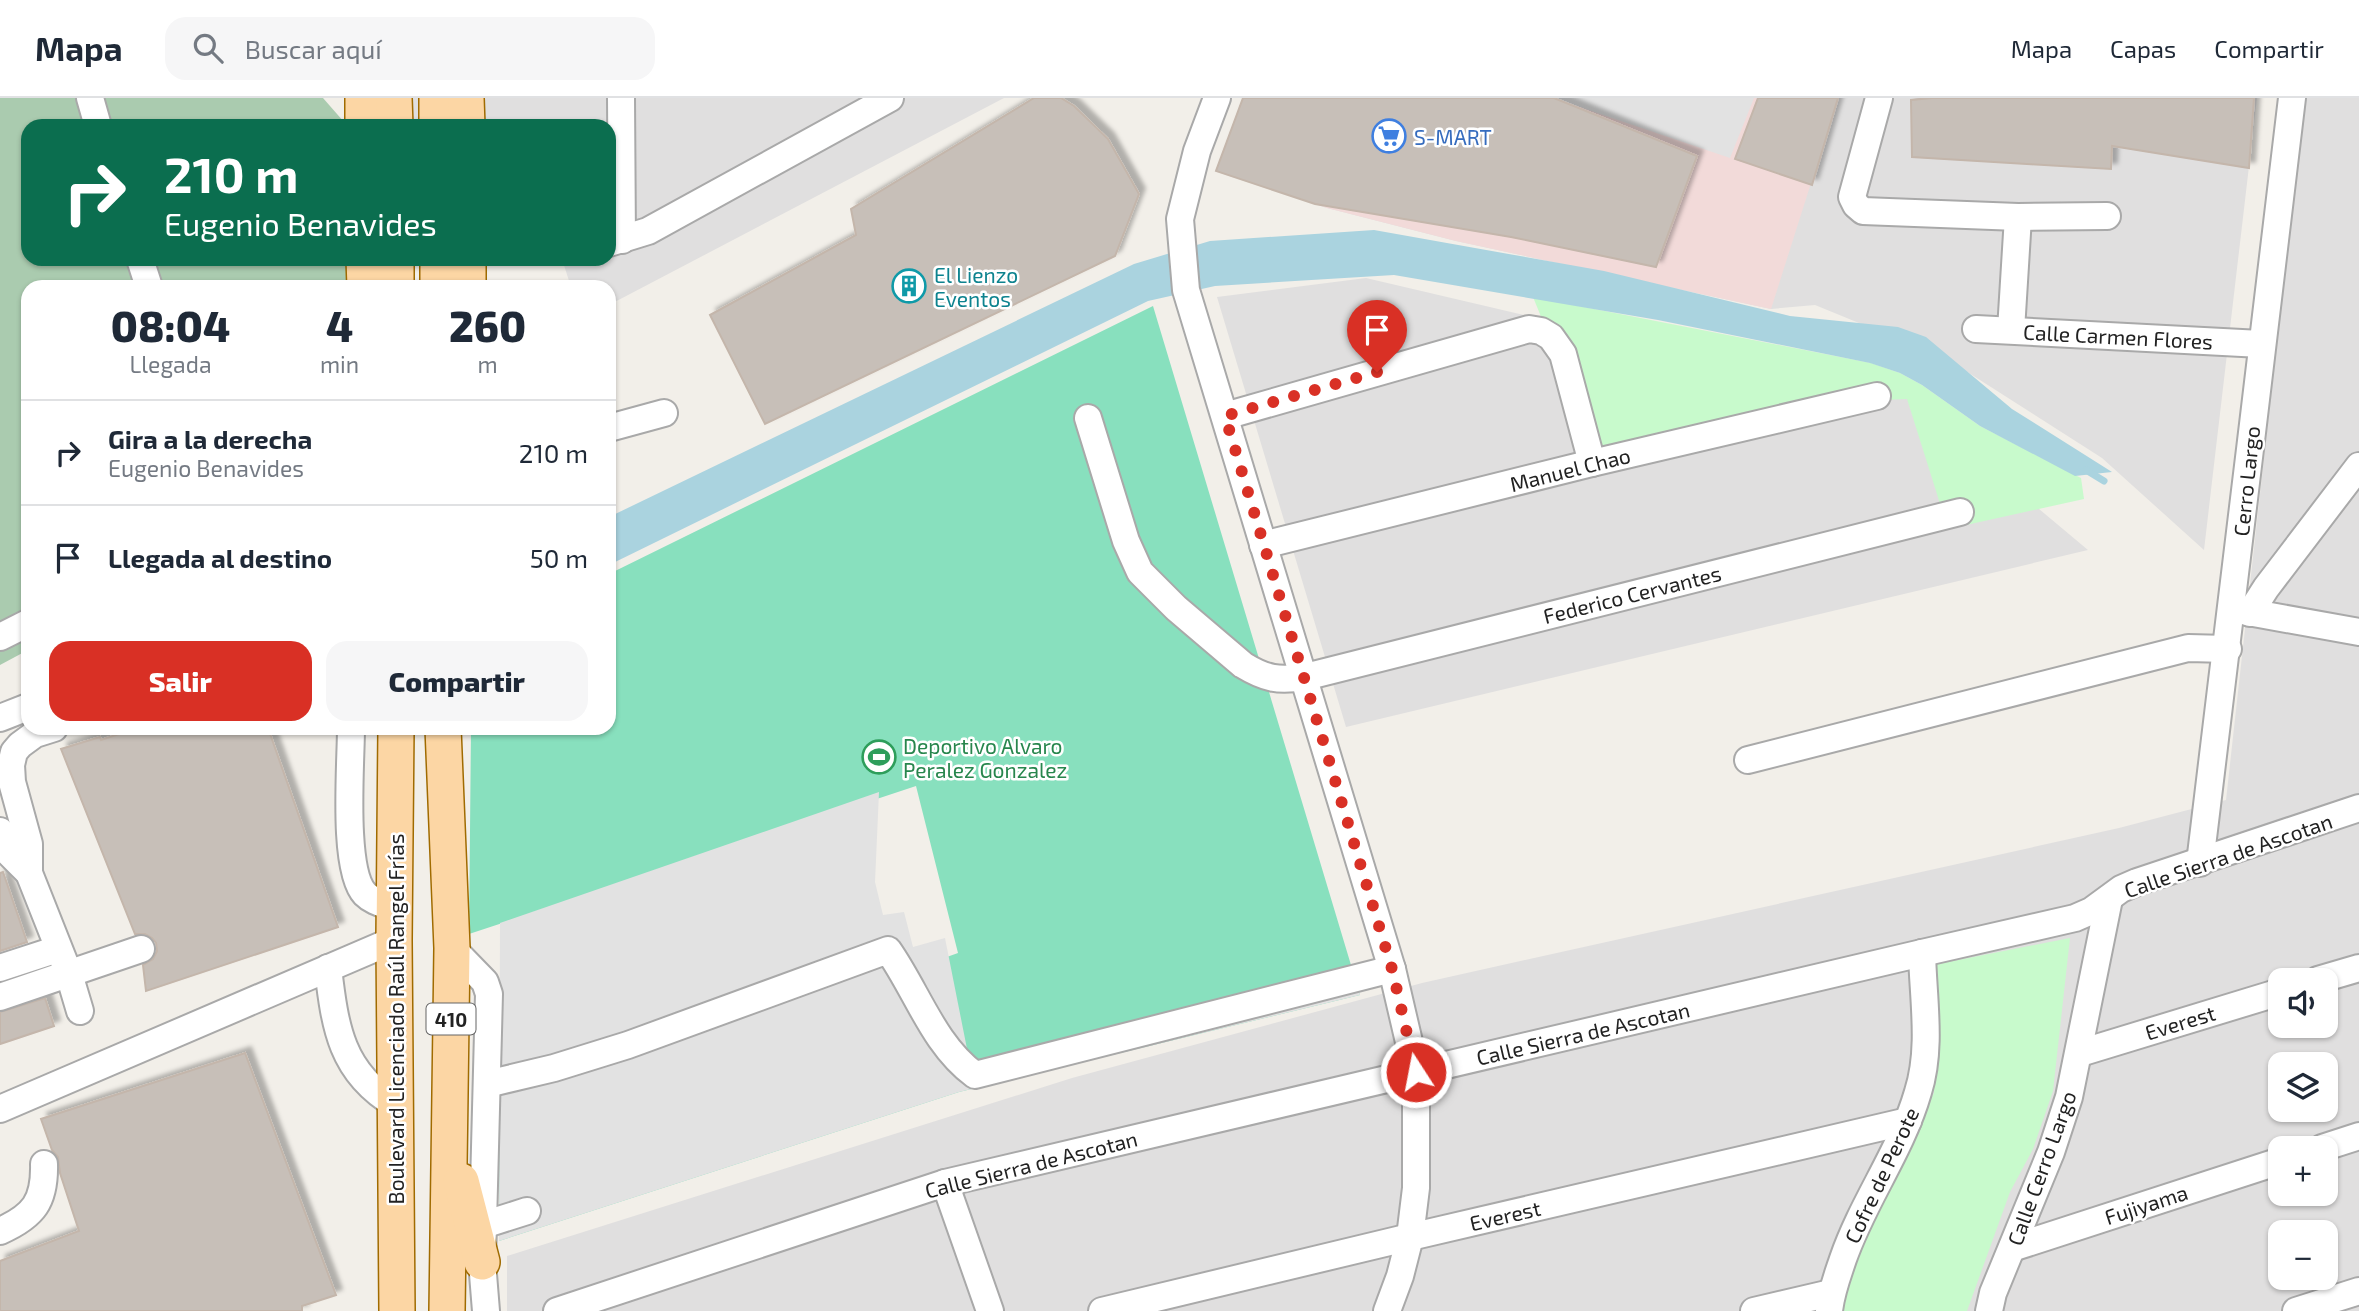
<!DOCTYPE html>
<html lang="es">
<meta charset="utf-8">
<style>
:root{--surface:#fff;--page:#f6f6f7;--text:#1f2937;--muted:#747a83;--line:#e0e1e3;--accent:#d93025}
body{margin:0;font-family:"Exo 2",sans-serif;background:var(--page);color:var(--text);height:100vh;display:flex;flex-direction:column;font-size:26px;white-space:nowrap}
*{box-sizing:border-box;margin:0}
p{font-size:23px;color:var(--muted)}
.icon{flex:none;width:38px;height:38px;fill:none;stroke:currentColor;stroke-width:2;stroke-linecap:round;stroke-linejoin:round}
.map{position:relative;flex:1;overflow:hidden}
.side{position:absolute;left:21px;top:182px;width:595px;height:455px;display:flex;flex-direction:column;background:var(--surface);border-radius:21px;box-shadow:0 2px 5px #0004}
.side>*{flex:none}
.guide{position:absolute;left:21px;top:21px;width:595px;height:147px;border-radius:21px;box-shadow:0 2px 5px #0004;background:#0b6e4f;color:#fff;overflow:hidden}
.fabs{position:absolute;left:2268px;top:870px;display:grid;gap:14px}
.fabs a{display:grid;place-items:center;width:70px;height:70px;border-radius:14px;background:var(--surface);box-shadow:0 2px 5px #0004;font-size:35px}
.pin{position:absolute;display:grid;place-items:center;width:60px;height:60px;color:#fff;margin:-72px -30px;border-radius:50% 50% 50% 0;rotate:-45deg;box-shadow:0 0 7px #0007}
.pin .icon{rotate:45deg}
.me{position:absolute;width:77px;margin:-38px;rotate:349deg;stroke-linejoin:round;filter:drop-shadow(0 0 5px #0008)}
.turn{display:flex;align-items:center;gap:24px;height:147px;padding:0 28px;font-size:32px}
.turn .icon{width:91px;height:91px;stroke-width:2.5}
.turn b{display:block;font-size:49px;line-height:60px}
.eta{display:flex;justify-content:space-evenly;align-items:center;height:119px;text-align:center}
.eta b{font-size:42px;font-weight:800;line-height:49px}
.action{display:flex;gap:14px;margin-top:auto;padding:14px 28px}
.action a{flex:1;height:80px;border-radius:21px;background:var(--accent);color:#fff;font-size:28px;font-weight:800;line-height:80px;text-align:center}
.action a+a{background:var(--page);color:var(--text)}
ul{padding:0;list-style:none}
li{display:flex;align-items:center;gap:21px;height:105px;padding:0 28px;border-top:2px solid var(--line)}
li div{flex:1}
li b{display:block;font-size:26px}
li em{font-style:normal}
header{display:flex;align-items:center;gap:42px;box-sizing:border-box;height:98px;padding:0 35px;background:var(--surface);border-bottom:2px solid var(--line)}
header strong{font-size:33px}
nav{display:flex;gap:38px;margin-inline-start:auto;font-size:24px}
.search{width:490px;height:63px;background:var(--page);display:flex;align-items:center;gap:18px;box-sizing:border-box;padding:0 24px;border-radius:21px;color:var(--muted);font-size:26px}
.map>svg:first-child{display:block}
.residential{fill:#e0dfdf;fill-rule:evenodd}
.commercial{fill:#f2dad9}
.cemetery{fill:#aacbaf}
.park{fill:#c8facc}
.pitch{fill:#88e0be}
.parking{fill:#e2e2e2}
.water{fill:#aad3df}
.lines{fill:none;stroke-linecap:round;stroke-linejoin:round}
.stream{stroke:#aad3df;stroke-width:7}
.building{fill:#c7bfb8;stroke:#c4b6ab;stroke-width:2;filter:url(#shadow)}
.minor-casing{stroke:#a9a9a9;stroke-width:30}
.major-casing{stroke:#a06b00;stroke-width:38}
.minor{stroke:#fff;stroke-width:26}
.major{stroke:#fcd6a4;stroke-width:35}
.route{stroke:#d93025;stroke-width:12;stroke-dasharray:0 21.6}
.labels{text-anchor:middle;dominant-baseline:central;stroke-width:5;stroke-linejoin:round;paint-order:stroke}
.shield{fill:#fff;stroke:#646464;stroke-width:2}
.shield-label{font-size:19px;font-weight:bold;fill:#222}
.shop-label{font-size:21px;fill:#366cbe;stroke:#fff;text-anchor:start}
.culture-label{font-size:21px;fill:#0d838f;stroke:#fff;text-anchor:start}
.street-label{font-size:21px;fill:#222;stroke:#fff}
.leisure-label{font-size:21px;fill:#27864d;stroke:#fff;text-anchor:start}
</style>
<header>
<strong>Mapa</strong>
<div class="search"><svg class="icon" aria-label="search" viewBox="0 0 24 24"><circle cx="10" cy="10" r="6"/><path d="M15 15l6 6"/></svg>Buscar aquí</div>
<nav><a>Mapa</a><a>Capas</a><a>Compartir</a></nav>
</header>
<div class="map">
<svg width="2359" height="1213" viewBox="0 0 2359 1213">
<defs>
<filter id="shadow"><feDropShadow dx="6" dy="-6" stdDeviation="2" flood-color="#0004"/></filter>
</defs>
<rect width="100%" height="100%" fill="#f2efe9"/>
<g class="residential">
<path d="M356,0H1004L609,207V189H571L562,161H609V28H386Z"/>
<path d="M1243,0H2257L2204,452L2102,360L1947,261L1815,207L1771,211L1456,143L1327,110L1216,73Z"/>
<path d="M2304,0H2359V1213H507V1158L1072,980L1422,885L2119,730L2226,702ZM2280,882H2326V928H2280ZM2280,966H2326V1012H2280ZM2280,1050H2326V1096H2280ZM2280,1134H2326V1180H2280Z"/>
<path d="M1366,180L1768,274L1897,292L2088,452L1346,629L1217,199Z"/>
</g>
<path class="commercial" d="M1243,0H1838L1771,211L1456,143L1327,110L1216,73Z"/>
<path class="cemetery" d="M0,0H323L344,24V28H28V161H348L349,189H28V552L0,567Z"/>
<g class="park">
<path d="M1533,199L1871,265L1900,275L1922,287L1980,328L2081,380L2084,401L1948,431L1907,301L1881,302L1596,357L1571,241L1544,226Z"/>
<path d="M2070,840L2053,993L2033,1051L2010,1094L1967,1213H1836L1868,1113L1934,995L1928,868Z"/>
</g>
<path class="pitch" d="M1153,208L1360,897L959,994L499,1143V1019L958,855L916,688L469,836L471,630H609V476Z"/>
<g class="parking">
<path d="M1553,0H1754L1730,60Z"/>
<path d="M879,694L875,784L883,817L904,814L913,849L945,840L972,976L1356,882L1360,897L959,994L499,1143L500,825Z"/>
</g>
<path class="water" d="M1374,132L1604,173L1790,218L1898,229L1926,239L2012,311L2112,374L2075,378L1980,328L1922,287L1900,275L1870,265L1658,222L1394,177L1215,188L1148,203L609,467V419L1134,166L1210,143Z"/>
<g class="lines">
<path class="stream" d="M2086,372L2104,383"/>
</g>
<g class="building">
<path d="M1034,0H1061L1074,8L1108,41L1139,96L1115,158L765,326L710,217L856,137L851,111Z"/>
<path d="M1243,0H1554L1697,58L1656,169L1511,139L1315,106L1216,73Z"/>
<path d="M1758,0H1838L1812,87L1735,61Z"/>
<path d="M1932,0H2254L2249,70L2112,48L2111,71L1912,59L1911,2Z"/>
<path d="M137,630H268L338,829L146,893L143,867L153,861L157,853L156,845L152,840L145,836H135L61,651L100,639L101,642Z"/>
<path d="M3,774L27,844L0,853V775Z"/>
<path d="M45,900L54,928L0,946V914Z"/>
<path d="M245,955L336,1197L302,1208V1213H0V1163L79,1133L60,1075L58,1059L52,1052L41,1021Z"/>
</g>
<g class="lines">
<defs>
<g id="minor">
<path d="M90,0L98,28"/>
<path d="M621,0L622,142"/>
<path d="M1217,0L1197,53L1180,121L1186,192L1392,871L1416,974V1090L1410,1139L1400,1178L1387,1213"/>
<path d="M1879,0L1852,99L1856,107L1863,113L2018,119L2107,118"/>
<path d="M609,145L648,133L890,0"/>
<path d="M140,161L149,189"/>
<path d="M1976,231L2261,246"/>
<path d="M2011,232L2018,119"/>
<path d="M1225,318L1529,231L1541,233L1551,239L1563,256L1592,365"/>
<path d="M1088,320L1126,443L1140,474L1176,510L1243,567C1266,581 1278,583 1305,579L1960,414"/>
<path d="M609,330L664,315"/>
<path d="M1263,447L1592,365L1877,298"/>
<path d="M2237,512L2359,534"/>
<path d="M2250,515L2266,490L2359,368"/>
<path d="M0,539L28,525"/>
<path d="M0,620L28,609"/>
<path d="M54,630L35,636L20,647L14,654L11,667L12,684L29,746V775L69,876L80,913"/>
<path d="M351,630C351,665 342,772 365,796C373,804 384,806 394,810"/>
<path d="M1748,662L2188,550L2228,551"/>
<path d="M0,733L7,753L29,775"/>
<path d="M2200,765C2233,510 2260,255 2292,0"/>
<path d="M452,850L485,884L489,896L482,1164L486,1213"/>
<path d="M0,870L58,851"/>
<path d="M328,870C335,929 341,975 396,1007"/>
<path d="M2318,882L2359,870"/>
<path d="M0,899L141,851"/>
<path d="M2080,955L2280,894"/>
<path d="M487,986L554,970L628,947L888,852C917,893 933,946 975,977L1392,871"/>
<path d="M0,1011L394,842"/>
<path d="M2322,1050L2359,1038"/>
<path d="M945,1085L990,1213"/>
<path d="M483,1127L527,1113"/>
<path d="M0,1133C34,1118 45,1103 44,1066"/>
<path d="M2012,1150L2280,1063"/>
<path d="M557,1213L945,1085L1922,855L2075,820L2091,813L2121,791L2137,784L2359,710"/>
<path d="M1102,1213L1410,1139L1908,1023"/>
<path d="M1754,1213L1831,1195"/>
<path d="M1829,1213C1831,1194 1837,1179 1843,1161C1863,1103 1901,1053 1918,994C1932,950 1923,900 1922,855"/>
<path d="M1989,1213L1993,1195L2051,1054L2069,999L2109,801"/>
<path d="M2296,1213L2359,1193"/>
</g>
<g id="major">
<path d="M363,0V28"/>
<path d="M394,0L395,28"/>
<path d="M437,0V28"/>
<path d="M466,0L467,28"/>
<path d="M364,161L365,189"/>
<path d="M396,161V189"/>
<path d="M438,189V161"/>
<path d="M468,189V161"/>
<path d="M396,630L394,842L397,1213"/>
<path d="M443,630L452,850L447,1213"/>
<path d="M461,1083L482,1164"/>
</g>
</defs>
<use href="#minor" class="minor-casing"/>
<use href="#major" class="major-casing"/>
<use href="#minor" class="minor"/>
<use href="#major" class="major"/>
</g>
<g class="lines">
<path class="route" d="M1377,274L1225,318L1392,871L1416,974"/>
</g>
<defs>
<symbol id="supermarket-ring" viewBox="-11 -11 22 22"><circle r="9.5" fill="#fff" stroke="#3f7fe0" stroke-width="1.5"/><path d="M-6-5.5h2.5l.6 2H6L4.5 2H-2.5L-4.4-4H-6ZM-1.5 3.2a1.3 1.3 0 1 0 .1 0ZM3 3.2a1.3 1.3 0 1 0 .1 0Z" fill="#3f7fe0"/></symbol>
<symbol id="building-ring" viewBox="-11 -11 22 22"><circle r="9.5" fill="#fff" stroke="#0f9aa8" stroke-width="1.5"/><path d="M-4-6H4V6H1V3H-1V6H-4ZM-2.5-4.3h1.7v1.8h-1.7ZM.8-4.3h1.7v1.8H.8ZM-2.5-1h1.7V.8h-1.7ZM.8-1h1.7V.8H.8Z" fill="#0f9aa8"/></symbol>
<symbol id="stadium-ring" viewBox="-11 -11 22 22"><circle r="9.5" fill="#fff" stroke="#2e9e5b" stroke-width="1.5"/><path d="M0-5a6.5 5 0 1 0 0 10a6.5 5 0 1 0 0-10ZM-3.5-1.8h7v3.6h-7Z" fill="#2e9e5b"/></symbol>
</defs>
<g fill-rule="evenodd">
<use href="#supermarket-ring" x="1370" y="19" width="38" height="38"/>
<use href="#building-ring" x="890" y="169" width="38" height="38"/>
<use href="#stadium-ring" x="860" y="640" width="38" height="38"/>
</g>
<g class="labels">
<rect class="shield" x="426.5" y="905.5" width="49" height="31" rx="5"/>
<g class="shield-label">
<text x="451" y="921">410</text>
</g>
<g class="shop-label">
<text x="1414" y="38">S-MART</text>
</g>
<g class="culture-label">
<text x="934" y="176">El Lienzo<tspan x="934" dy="24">Eventos</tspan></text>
</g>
<g class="street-label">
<text transform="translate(2118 238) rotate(3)">Calle Carmen Flores</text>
<text transform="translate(1570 371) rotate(-14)">Manuel Chao</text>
<text transform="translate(2246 383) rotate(-84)">Cerro Largo</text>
<text transform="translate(1632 496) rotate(-14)">Federico Cervantes</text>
<text transform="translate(2228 757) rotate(-19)">Calle Sierra de Ascotan</text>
<text transform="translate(395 921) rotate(-90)">Boulevard Licenciado Raúl Rangel Frías</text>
<text transform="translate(2180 924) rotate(-17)">Everest</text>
<text transform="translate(1583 935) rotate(-13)">Calle Sierra de Ascotan</text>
<text transform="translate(1031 1066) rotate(-14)">Calle Sierra de Ascotan</text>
<text transform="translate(2041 1070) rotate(-70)">Calle Cerro Largo</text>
<text transform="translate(1881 1077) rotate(-65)">Cofre de Perote</text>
<text transform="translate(2146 1106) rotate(-18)">Fujiyama</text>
<text transform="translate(1505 1117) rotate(-13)">Everest</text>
</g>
<g class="leisure-label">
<text x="903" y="647">Deportivo Alvaro<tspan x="903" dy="24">Peralez Gonzalez</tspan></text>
</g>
</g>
</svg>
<div class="fabs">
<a><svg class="icon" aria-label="sound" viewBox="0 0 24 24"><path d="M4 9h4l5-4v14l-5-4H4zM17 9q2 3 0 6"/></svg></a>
<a><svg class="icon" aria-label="layers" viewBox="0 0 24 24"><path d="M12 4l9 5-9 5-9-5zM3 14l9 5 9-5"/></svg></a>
<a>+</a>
<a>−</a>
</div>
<div class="pin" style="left:1377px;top:274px;background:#d93025"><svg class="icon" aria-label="arrive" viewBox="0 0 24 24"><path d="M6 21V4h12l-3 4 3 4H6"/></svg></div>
<svg class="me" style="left:1416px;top:974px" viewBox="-20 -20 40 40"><circle r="17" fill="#d93025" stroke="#fff" stroke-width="3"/><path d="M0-11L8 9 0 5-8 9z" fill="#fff"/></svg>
<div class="guide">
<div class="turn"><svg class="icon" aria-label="right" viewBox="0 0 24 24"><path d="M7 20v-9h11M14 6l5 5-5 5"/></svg><div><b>210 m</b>Eugenio Benavides</div></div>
</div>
<section class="side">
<div class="eta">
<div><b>08:04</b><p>Llegada</p></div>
<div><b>4</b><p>min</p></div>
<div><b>260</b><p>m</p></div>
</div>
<ul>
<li><svg class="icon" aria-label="right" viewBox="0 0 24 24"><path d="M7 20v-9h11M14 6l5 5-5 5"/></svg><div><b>Gira a la derecha</b><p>Eugenio Benavides</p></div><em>210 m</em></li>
<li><svg class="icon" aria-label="arrive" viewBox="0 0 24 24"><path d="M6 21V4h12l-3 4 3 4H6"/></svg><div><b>Llegada al destino</b></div><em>50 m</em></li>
</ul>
<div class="action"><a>Salir</a><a>Compartir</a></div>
</section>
</div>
